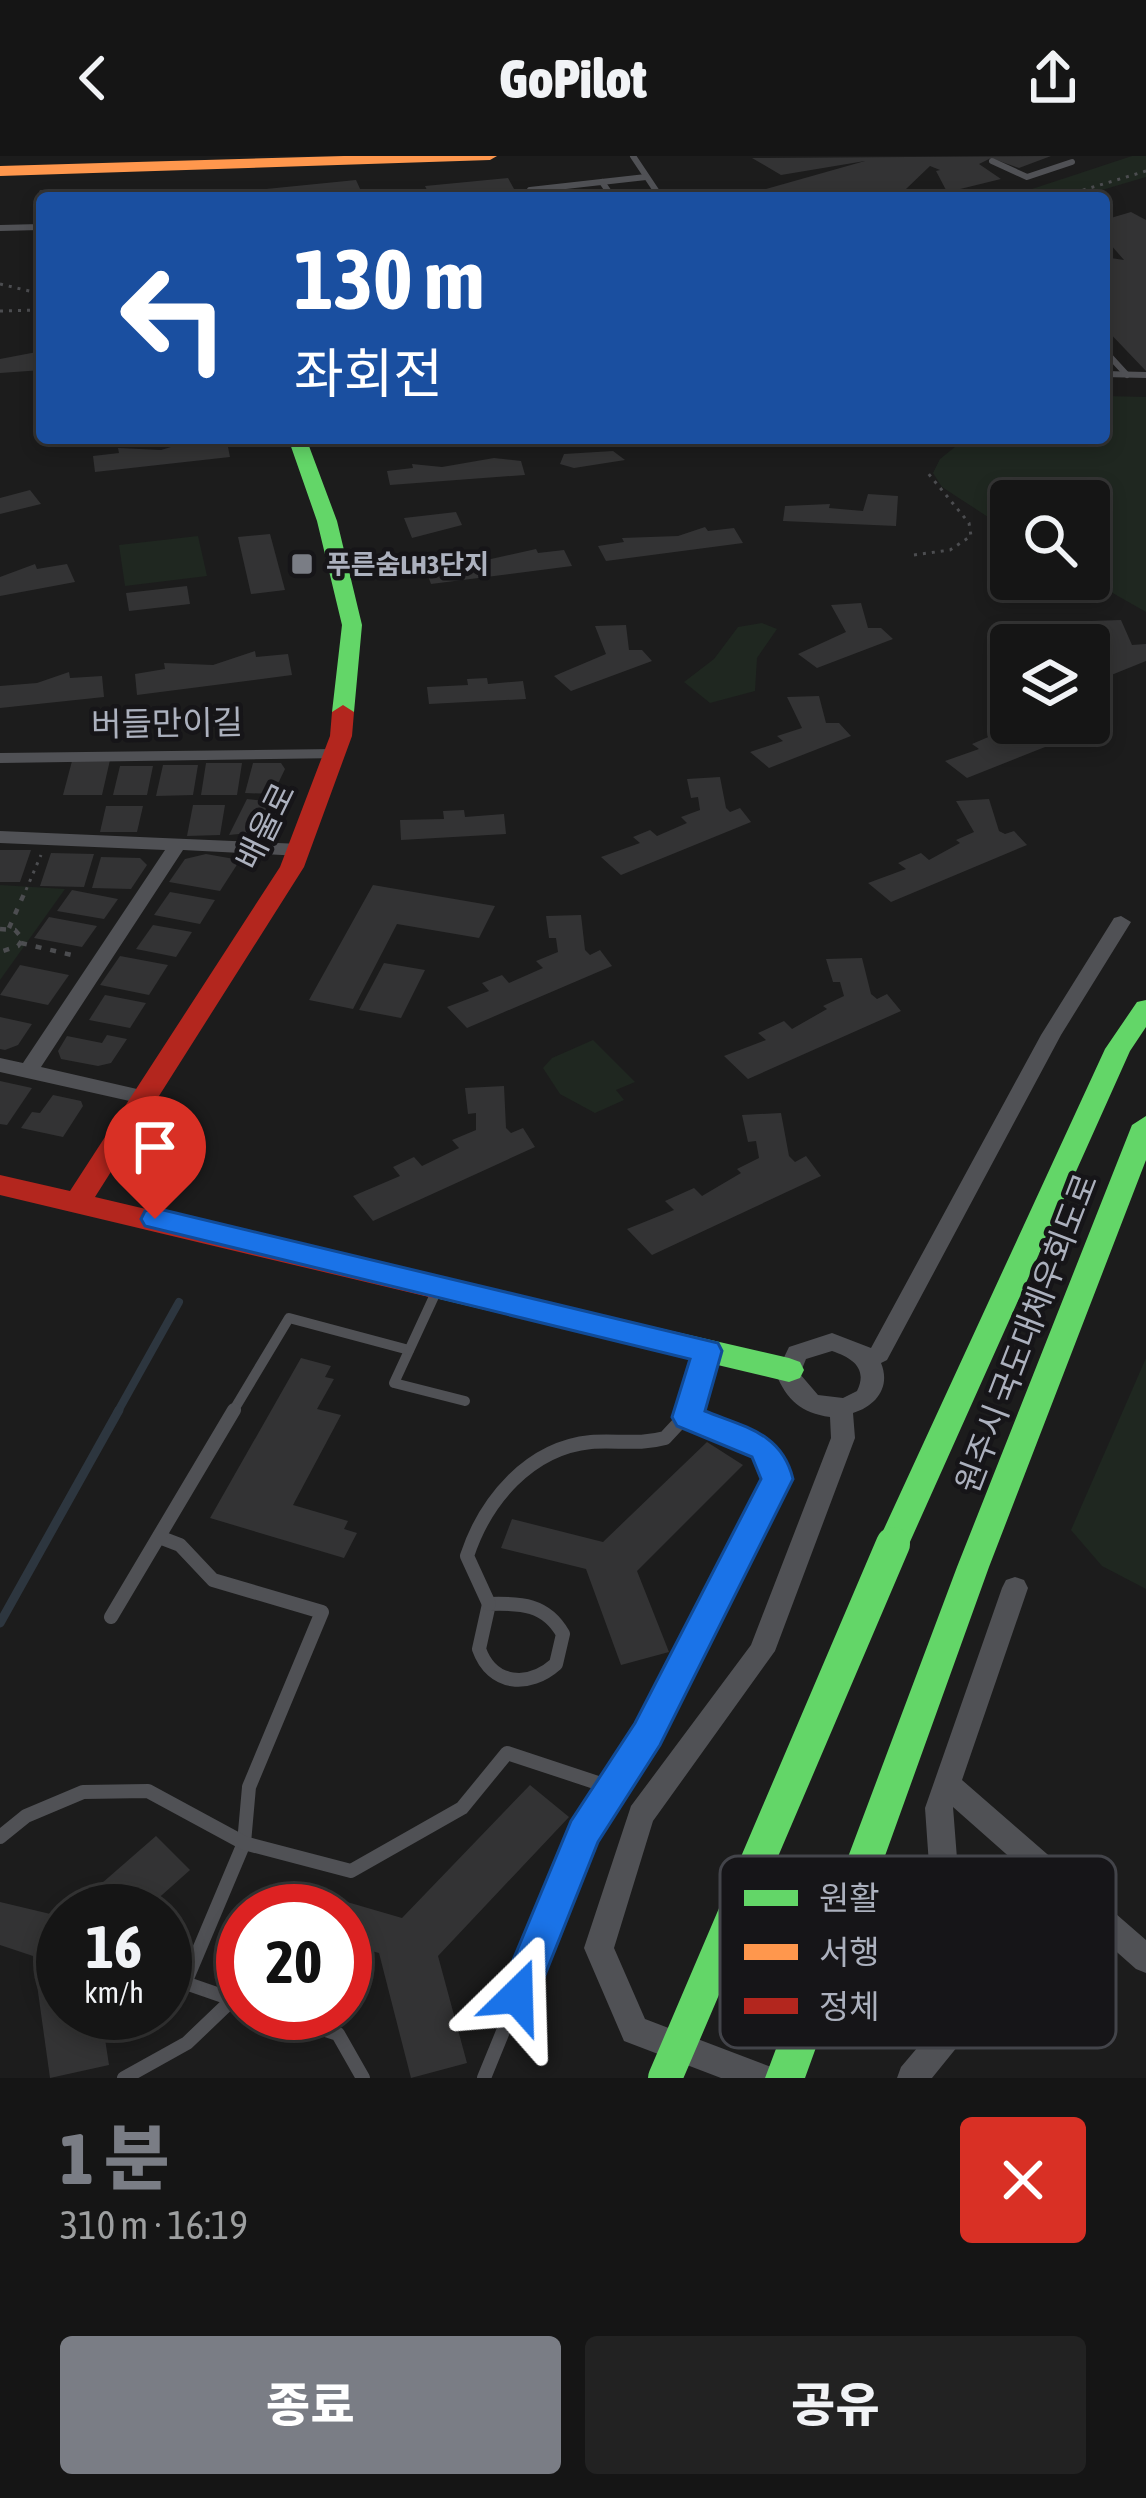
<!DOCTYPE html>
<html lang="ko">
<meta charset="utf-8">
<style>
:root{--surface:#151515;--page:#222;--text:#f1f3f6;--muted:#9d9fa0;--line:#343434;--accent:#7a7d85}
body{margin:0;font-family:"Asap Condensed","Noto Sans KR",sans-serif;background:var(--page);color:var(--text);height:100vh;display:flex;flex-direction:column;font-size:45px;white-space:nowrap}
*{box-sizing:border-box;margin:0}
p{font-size:39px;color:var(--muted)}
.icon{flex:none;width:66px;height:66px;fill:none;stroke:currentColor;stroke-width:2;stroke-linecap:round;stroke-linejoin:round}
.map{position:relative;height:1922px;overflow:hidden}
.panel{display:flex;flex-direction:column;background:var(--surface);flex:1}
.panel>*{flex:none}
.hud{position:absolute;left:36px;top:36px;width:1074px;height:252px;border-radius:12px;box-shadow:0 6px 18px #0003,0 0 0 3px var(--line);background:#1a4fa0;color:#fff;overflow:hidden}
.controls{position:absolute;left:990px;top:324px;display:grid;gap:24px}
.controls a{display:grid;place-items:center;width:120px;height:120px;border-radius:12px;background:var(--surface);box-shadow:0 6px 18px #0003,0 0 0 3px var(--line);font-size:60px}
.speed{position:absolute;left:36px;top:1728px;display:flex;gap:24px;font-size:60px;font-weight:700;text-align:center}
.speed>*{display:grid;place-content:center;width:156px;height:156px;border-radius:50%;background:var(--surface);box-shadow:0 6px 18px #0003,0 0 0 3px var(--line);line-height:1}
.speed small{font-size:30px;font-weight:400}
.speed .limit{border:18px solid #d22;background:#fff;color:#111}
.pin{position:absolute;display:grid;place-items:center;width:102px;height:102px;color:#fff;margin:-123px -51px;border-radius:50% 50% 50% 0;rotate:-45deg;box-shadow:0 0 12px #0007}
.pin .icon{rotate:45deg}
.me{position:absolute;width:132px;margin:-66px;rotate:22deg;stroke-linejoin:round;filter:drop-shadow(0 0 9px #0008)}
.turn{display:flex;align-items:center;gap:42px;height:252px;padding:0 60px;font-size:54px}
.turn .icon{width:156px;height:156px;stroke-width:2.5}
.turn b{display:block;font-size:84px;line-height:102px}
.round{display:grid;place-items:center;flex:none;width:126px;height:126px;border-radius:12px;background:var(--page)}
.head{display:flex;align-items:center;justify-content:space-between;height:204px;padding:0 60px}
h1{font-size:72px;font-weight:800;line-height:90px;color:var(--accent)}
.button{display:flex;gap:24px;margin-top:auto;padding:24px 60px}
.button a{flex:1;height:138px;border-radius:12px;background:var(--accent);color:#fff;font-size:48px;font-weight:800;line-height:138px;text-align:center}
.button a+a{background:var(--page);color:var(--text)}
header{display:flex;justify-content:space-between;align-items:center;height:156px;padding:0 60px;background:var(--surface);font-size:54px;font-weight:800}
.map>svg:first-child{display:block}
.green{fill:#1f2720}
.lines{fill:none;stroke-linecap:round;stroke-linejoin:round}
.stream-far1{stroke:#2d363f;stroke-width:8}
.stream{stroke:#2d363f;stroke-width:9}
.building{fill:#333334}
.path-far1{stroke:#4c4d50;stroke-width:3;stroke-dasharray:3 6;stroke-linecap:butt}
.path{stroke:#4c4d50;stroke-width:4.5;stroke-dasharray:6 9;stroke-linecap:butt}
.lane-far2{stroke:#505155;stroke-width:6}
.lane-far1{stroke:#505155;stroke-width:10}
.lane{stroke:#505155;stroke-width:14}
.street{fill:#505155;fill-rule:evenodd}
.fast{fill:#63d668;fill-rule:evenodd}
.slow{fill:#ff974d;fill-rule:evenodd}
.jam{fill:#b3261e;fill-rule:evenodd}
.fast-bridge{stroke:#63d668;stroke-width:34}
.route{fill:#1a73e8;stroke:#114b97;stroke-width:3}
.poi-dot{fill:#7a7d85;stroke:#161518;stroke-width:4.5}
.labels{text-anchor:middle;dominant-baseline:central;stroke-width:9;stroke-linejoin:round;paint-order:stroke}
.far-poi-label{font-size:27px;font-weight:bold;fill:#acb1be;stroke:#161518;text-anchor:start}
.street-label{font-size:33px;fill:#acb1be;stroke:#161518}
.key{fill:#161518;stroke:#43444a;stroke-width:3}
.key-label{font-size:33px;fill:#acb1be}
</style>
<header><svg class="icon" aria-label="back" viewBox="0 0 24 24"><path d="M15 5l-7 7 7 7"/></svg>GoPilot<svg class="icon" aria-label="share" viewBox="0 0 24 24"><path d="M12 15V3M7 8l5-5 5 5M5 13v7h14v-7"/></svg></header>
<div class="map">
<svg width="1146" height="1922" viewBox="0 0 1146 1922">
<rect width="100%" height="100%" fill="#1c1c1c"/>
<g class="green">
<path d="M1132,0H1146V21L1075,42H1005Z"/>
<path d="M1104,240L1146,241V456L1088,423L1089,345H1011V376L942,331L933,317L940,303L966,282H1104Z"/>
<path d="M198,380L207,420L125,430L119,389Z"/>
<path d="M762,467L777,473L757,502L755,535L710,547L684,526L714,503L738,471Z"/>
<path d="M0,729L65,733L0,824Z"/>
<path d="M593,884L635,926L616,934L624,944L595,957L560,938L543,912L552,902Z"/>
<path d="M1146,1202V1433L1102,1410L1071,1374Z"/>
</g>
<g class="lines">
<path class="stream-far1" d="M117,1257L179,1146"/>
<path class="stream" d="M0,1467L119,1254"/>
</g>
<g class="building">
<path d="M1051,0L1019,12L991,2L979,8L1001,23L952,35L946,34L936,15L940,14L930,10L906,33L868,42H799L766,33L865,5L781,19L752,2Z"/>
<path d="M508,22L519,42H431L425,30Z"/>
<path d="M356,24L361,35L314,42H270L266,33Z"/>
<path d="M40,34H92L123,41L47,42L55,38H38Z"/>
<path d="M1131,56L1146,64V215L1104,171V101L1124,104L1104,81V64Z"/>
<path d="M42,195V214L0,217V203Z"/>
<path d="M198,283L199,287L227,286L230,301L95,316L93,300L119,297L118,292L161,294Z"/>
<path d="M613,295L625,304L574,312L560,308L564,298Z"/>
<path d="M494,302L521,305L525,319L390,329L387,315L413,312L412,308L442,311Z"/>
<path d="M30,334L41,348L0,358V342Z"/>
<path d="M868,338L898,340L896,370L783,365L785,350L830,348L829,352L863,355Z"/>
<path d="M456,356L462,369L412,382L404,362Z"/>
<path d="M705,371L708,375L734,372L743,387L606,405L598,390L624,386L622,382L678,380Z"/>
<path d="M270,378L285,434L251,438L238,381Z"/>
<path d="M536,393L538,397L564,394L572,410L431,428L425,412L451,408L450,404L482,405Z"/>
<path d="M35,408L37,413L67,408L75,426L0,440V421Z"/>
<path d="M187,430L190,448L129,455L126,437Z"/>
<path d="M861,447L868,472H881L893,483L817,512L798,498L846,476L831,449Z"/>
<path d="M1121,464L1132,489L1146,488V505L1089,528V507L1095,505L1089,500L1110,493L1091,465Z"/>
<path d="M626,469L629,494H642L652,505L571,535L554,520L606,498L595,470Z"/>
<path d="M255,495L256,501L288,498L292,519L137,539L135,518L165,513L164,507L213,509Z"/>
<path d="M69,516L70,522L102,520L104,541L0,552V530L37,527Z"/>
<path d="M487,522L488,528L523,525L526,543L429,548L427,531L468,529L467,523Z"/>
<path d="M819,540L826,567H839L851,580L769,612L750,596L783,585L777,580L802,572L787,541Z"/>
<path d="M1024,567H1086L1093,572L967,622L945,605L979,593L972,588L993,579L1000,585L1007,582L1029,570Z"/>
<path d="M110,604L102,639H63L72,605Z"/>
<path d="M206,607H242L237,639H201Z"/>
<path d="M253,607H281L285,613L273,638L245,637Z"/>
<path d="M163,609H198L193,639L156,640Z"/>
<path d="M120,610H153L147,639H113Z"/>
<path d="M720,621L726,652L730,656L740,652L751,666L621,719L601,701L640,687L633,681L650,674L657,680L687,667L681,661L700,654L698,641L691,642L687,623Z"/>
<path d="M247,643L273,646L259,676L229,679Z"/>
<path d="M989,643L999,675L1005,678L1014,675L1027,689L891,746L868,727L906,713L898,707L921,697L929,704L960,687L956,684L974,676L956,645Z"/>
<path d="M193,649H225L220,679L187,680Z"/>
<path d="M106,650H143L137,676H100Z"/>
<path d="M464,654L465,661L504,658L506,678L401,684L400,664L444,663L443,655Z"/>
<path d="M0,694H31L20,726H0Z"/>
<path d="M51,697L94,698L84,731L40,730Z"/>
<path d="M206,698L240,704L220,735L169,726L185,703Z"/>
<path d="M101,701L140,702L147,709L131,733L92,732Z"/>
<path d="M373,729L495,750L479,782L397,768L353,853L309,844Z"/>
<path d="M72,734L118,743L104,763L57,755Z"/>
<path d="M170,736L215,744L200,768L154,759Z"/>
<path d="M581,759L585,794L590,799L600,794L612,810L467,872L447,851L489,835L482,827L502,819L509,827L543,812L536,805L558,796L556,782H549L546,760Z"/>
<path d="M49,761L97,770L82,791L34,782Z"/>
<path d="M153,769L192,776L176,801L136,793Z"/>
<path d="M120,800L168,809L149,839L100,829Z"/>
<path d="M862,802L871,838L877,843L887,838L901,855L748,923L724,900L766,884L758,877L784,865L792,873L827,853L823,850L844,840L840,826H833L826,803Z"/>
<path d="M384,807L425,814L401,862L359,854Z"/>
<path d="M20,809L69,819L48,849L0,839Z"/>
<path d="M105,839L146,847L130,872L89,864Z"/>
<path d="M0,861L32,868L18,889L5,894L0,893Z"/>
<path d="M107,879L127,883L111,907L98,910L61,903L58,895L67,880L102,887Z"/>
<path d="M0,925L32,932L7,969L0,968Z"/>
<path d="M504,930L506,972L511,977L523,972L535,991L373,1065L353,1040L400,1020L393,1011L414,1001L422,1010L459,992L452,984L476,974V957L468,958L465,932Z"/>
<path d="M53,939L81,945L83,950L63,981L21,972L32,956L40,957Z"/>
<path d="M781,957L789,1000L795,1006L806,1000L821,1020L652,1099L627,1073L674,1054L665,1045L694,1032L702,1040L741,1017L737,1013L759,1002L756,985L748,986L742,959Z"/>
<path d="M301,1202L331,1210L325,1221L334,1223L317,1253L341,1259L293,1349L348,1365L344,1373L357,1377L344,1402L210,1362Z"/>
<path d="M707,1286L743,1309L637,1415L669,1496L621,1509L586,1413L501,1392L512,1363L603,1386Z"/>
<path d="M530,1629L569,1661L438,1800L467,1907L411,1922L379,1797L345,1788V1755H289L299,1732L402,1762Z"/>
<path d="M156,1680L190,1714L144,1755H70Z"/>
<path d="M0,1746L63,1761V1857H101L109,1909L50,1922L33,1800L0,1789Z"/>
</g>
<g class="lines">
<g class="path-far1">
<path d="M1057,42L1146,15"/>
<path d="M0,128L42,138"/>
<path d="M0,155L42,154"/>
<path d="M914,399L950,394L971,380L969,367L927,316"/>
<path d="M26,734L41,699"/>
</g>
<g class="path">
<path d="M9,772L27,731"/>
<path d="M0,773L15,774L23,783L18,790L0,796"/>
<path d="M21,787L76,800"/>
</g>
<g class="lane-far2">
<path d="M633,0L661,42"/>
<path d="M992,5L1027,21L1072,6"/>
<path d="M602,26L613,42"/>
<path d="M530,34L646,21"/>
<path d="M0,72L40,71L42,65"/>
<path d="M1104,194L1127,219"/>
<path d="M1104,218L1146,219"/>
</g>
<g class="lane-far1">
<path d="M437,1134L394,1227L465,1245"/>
<path d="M232,1257L289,1162L409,1194"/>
<path d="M690,1257L706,1198"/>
</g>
<g class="lane">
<path d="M159,1381L180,1389L213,1424L322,1456L249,1631L244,1687L185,1827"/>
<path d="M489,1448C521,1447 546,1448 563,1478L556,1508C529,1532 492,1530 479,1493Z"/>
<path d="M489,1448L467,1400C485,1345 529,1292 591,1286C616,1284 640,1289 665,1282L691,1254"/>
<path d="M111,1461L234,1254"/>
<path d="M0,1681L26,1660L83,1636L148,1635L244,1687L351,1715L462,1652L507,1597L613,1632"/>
<path d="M165,1820L243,1847"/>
<path d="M274,1857L338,1878L363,1922"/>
<path d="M124,1922L187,1887L233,1843"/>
<path d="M484,1922L584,1677L648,1578L777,1323L763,1292L688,1261"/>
</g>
<g class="street">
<path d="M335,593L344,598L341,602L0,607V597Z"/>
<path d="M0,675L301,688L310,694L301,700L183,694L41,911L150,936L153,941L143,948L0,916V902L23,907L165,694L0,687Z"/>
<path d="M1121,760L1131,766L1061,879L887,1204L881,1207C891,1231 876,1250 853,1257L855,1282L775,1495L653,1665L614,1792L645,1863L771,1911L775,1922H721L624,1885L584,1792L631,1650L751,1489L831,1282L830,1261C801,1257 787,1244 776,1218L789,1191L832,1177L871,1192L1041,879L1114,762ZM832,1195C853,1202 868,1213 857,1235L843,1242L818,1239L800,1218L806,1203Z"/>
<path d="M1015,1421L1024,1424L1028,1432L962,1624L1146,1784V1817L1136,1813L953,1651L970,1870L966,1880L932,1922H897L901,1911L940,1865L925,1652L1002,1432L1006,1424Z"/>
</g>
<g class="fast">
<path d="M288,282H306L337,365L362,469L354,556L343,563L332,556L342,469L317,365Z"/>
<path d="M1146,844V871L1130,895L909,1388L904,1398L893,1402L882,1398L877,1388L1105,893L1137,846Z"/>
<path d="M1146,960V1004L989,1411L805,1922H765L957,1411L1132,969Z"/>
<path d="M433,1120L789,1202L800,1206L804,1214L800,1222L789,1226L423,1139L418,1131L423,1123Z"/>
</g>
<path class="slow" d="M344,0H497L490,4L0,20V10Z"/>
<path class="jam" d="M343,549L354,556L352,580L304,711L95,1041L443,1123L448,1131L443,1139L433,1142L0,1039V1019L70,1035L280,711L330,580L332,556Z"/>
<path class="fast-bridge" d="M665,1922L893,1388"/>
</g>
<path class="route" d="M155,1052L718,1187L722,1195L705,1255C745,1271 782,1277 793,1323L660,1589L598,1686L531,1854L517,1859L504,1854L498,1840L571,1665L635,1567L761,1323L752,1301L677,1270L672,1261L690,1203L145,1070L141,1063L145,1055Z"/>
<rect class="poi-dot" x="290" y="396" width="24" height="24" rx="6"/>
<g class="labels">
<g class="far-poi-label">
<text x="326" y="408">푸른숨LH3단지</text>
</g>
<g class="street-label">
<text transform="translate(167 567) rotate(-1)">버들만이길</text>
<text transform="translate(265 670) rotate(-64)">배울로</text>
<text transform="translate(1026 1177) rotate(-69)">원주시 국도대체우회도로</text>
</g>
</g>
<rect x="720" y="1700" width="396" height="192" rx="18" class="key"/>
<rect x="744" y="1734" width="54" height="16" fill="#63d668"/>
<rect x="744" y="1788" width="54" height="16" fill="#ff974d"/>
<rect x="744" y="1842" width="54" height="16" fill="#b3261e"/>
<g class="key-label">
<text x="819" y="1754">원활</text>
<text x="819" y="1808">서행</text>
<text x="819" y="1862">정체</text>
</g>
</svg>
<div class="controls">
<a><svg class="icon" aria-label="search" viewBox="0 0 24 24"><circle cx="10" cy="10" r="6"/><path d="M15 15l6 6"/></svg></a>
<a><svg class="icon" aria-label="layers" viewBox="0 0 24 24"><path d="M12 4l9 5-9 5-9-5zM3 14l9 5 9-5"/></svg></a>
</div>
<div class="speed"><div>16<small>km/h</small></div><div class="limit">20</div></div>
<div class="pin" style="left:155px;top:1063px;background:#d93025"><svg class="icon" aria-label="arrive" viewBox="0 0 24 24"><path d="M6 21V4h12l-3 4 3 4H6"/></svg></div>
<svg class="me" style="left:517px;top:1840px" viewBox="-20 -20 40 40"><path d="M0-17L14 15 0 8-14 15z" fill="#1a73e8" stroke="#fff" stroke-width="4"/></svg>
<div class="hud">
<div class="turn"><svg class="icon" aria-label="left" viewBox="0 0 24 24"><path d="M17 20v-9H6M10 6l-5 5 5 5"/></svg><div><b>130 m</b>좌회전</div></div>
</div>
</div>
<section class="panel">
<div class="head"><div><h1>1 분</h1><p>310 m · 16:19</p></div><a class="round" style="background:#d93025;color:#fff"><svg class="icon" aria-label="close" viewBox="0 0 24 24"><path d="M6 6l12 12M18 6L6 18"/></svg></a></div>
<div class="button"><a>종료</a><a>공유</a></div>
</section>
